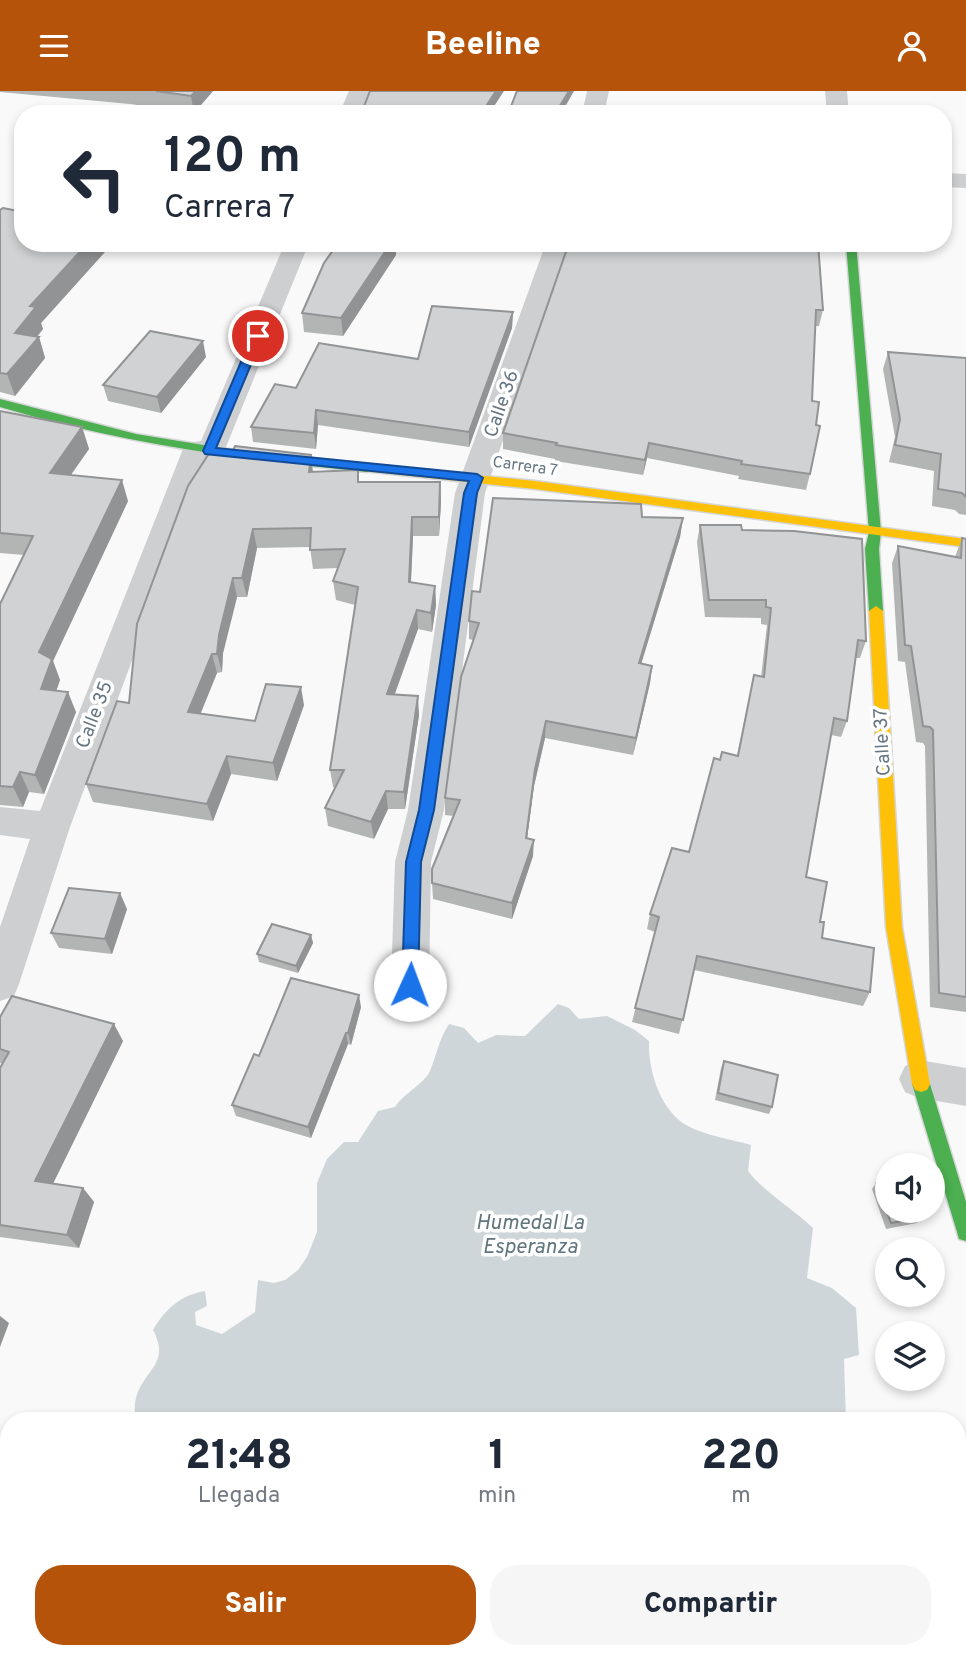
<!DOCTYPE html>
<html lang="es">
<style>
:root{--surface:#fff;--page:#f6f6f7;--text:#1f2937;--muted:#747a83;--accent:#b45309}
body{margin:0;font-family:Overpass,sans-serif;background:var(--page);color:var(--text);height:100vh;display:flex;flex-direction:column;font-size:26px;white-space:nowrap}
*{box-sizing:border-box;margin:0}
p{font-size:23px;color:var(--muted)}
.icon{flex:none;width:38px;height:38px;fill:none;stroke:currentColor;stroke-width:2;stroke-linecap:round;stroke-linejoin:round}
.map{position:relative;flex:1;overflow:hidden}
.panel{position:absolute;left:0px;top:1321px;width:966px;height:247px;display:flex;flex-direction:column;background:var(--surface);border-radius:28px 28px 0 0;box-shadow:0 4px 10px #0003}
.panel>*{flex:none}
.guide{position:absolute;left:14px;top:14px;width:938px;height:147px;border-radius:28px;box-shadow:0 4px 10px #0003;background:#fff;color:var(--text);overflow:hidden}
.controls{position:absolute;left:875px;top:1062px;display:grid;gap:14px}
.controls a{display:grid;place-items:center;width:70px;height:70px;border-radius:50%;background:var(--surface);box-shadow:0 4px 10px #0003;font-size:35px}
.pin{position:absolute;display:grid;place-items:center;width:60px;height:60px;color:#fff;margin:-30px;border:4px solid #fff;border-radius:50%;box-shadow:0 2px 7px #0007}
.me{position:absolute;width:77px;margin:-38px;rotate:2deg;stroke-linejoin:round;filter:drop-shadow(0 0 5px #0008)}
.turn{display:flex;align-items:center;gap:24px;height:147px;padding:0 35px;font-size:32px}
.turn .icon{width:91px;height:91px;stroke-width:2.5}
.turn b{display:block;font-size:49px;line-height:60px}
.eta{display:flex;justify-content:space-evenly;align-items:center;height:119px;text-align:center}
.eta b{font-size:42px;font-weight:800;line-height:49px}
.button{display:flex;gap:14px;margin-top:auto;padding:14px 35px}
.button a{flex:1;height:80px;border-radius:28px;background:var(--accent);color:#fff;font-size:28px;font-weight:800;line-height:80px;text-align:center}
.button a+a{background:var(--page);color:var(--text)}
header{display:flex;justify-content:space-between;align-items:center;height:91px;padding:0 35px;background:var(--accent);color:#fff;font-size:32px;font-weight:800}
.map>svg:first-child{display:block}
.water{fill:#ced6d9}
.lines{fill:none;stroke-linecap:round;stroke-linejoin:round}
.fast-casing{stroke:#d5d6d7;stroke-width:3}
.slow-casing{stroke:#d5d6d7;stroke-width:3}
.street{fill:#cecfd0;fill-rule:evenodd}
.fast{fill:#4caf50;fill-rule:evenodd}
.slow{fill:#ffc107;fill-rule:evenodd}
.wall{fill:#b3b5b5}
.shaded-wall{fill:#929394}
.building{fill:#d0d2d3;stroke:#929394;stroke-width:2}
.route{fill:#1a73e8;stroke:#114b97;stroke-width:2}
.labels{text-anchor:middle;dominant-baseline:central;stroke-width:7;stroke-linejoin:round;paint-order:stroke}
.far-street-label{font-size:16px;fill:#657683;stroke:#fff}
.street-label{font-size:19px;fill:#657683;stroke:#fff}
.water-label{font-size:21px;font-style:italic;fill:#60757c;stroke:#fff}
</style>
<header><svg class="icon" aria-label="menu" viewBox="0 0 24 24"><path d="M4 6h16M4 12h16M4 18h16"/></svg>Beeline<svg class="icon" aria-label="person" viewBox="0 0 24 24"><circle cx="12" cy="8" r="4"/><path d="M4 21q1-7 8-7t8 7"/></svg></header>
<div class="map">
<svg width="966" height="1567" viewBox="0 0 966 1567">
<rect width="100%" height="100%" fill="#f9f9f9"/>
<g class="water">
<path d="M558,913L569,917L579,928L607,925L635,939L649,950C648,979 660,1020 688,1035C706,1045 731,1048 751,1054L748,1080C765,1102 792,1117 813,1137L807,1187L832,1197L856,1217L859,1264L844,1268L846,1330H135C135,1323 134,1314 136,1307C144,1278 171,1273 153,1239C165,1218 181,1204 205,1200L207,1215L195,1221L196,1234L222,1243L255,1221L258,1189L274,1192L285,1189L298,1179L307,1166L317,1141V1092L327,1068L344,1051H358L378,1020L395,1016C404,1002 424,993 430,980C437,963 439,948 449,933L464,937L478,952L496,944L525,945Z"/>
<path d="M25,1559H806L805,1567H20Z"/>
</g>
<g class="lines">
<defs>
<g id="fast">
<path d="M846,152H856L881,441L879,458L883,520L876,525L869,520L865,458L869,441Z"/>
<path d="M0,308L136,343L228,358L367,373L373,377L367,381C242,369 120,352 0,316Z"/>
<path d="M921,985L927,987L930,993L966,1111V1150L959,1148L957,1141L912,993L915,987Z"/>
</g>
<g id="slow">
<path d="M367,373L535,390L966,448V456L535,398L363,380V374Z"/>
<path d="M876,515L883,520L902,836L930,993L927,999L921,1001L915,999L912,993L886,836L869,520Z"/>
</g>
</defs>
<use href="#fast" class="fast-casing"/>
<use href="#slow" class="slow-casing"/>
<g class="street">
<path d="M349,0H371L361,23H339Z"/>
<path d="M587,0H609L604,23H582Z"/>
<path d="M825,0H847L849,23H827Z"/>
<path d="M943,82L966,83V97L943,96Z"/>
<path d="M285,152H309L219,373L215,380L202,382L70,736L19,893L14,905L0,910V836L30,748L0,744V716L40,720L183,358L187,352L201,350Z"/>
<path d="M546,152H570L485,402L444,719L431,771L429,894L424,906L410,911L396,906L391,894L395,771L408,719L455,402Z"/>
<path d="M919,969L966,977V1015L919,1007L905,1001L899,988L905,975Z"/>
</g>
<use href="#fast" class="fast"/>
<use href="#slow" class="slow"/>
</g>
<g class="wall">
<path d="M0,0H213L194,22L130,13L0,1Z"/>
<path d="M0,119L23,152H113L41,232L43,238L37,246H39L45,267L15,305L0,301Z"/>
<path d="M818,152L823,219L819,235H815L812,310L816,334L810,383L806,399L738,388L739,385L647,367L643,384L555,370V368L503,358V342Z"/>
<path d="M396,164L343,245L304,241L302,222Z"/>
<path d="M513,221L512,237L469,356L318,334L316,358L253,351L251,336L296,297L418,268Z"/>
<path d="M888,261L966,267V424L959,423L955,419L932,415L934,380L889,371L895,346L883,278Z"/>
<path d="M206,266L161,322L108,310L103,294Z"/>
<path d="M0,320L82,336L89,358L71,384L128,410L53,570L60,589L56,600L76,621L44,703L29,701L23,716L0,714V513L24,464L0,462Z"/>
<path d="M232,362L311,364L313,381L359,391H440L441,410L439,445H413L411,491L435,495L436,514L432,541L418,538L395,603L419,624L405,718H388L374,748L328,735L325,717L335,697L333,696L330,679L355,514L336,509L333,490L338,477L313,478L310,456L257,457L247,506H237L223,562L222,581L217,582L200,622L255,630L304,614L277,690L231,683L213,730L93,711L86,693L129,612Z"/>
<path d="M642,426L683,427L680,446L641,572L652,575L650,592L633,664L545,647L534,695L527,747L533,765L512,828L433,808L432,792L454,725L445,724V707L473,549L469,548V530L480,501Z"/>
<path d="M700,434L742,439L866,550L860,567H856L847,630L841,646L831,644L806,786L820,831L822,847L870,901L863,915L694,879L679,943L632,931L655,841L647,838L650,823L689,761L720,669L737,664L754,584L761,586L767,534L761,533V527L705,526L697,451Z"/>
<path d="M962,447L966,448V921L930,916L925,655L923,652L916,651L905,571L898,570L892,472L898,455L955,466Z"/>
<path d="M127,818L112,863L59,857L51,842Z"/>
<path d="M311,844L313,852L298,882L259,871L257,863Z"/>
<path d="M361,916L351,954L348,953L311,1047L236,1025L232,1014L259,965Z"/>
<path d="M0,926L123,950L53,1092L83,1097L94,1111L79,1157L0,1146V977L3,973L0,972Z"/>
<path d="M724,970L772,1016L769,1023L715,1009L721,977Z"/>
<path d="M876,1092L922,1126L917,1132L886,1138L872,1098Z"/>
<rect x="957" y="1412" width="9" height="59"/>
</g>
<g class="shaded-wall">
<path d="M196,0H213L194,22L191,5Z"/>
<path d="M496,0H504L489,23H481Z"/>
<path d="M569,0H574L561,23H555Z"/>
<path d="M88,152H113L41,232L43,238L23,263L15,242L30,215Z"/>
<path d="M391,152H396V164L343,245L341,227Z"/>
<path d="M513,221L512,237L469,356V341Z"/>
<path d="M39,246L45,267L15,305L7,283Z"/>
<path d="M203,250L206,266L161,322L157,306Z"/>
<path d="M316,319L318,334L316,358L314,342Z"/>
<path d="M82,336L89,358L57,403L50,382Z"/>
<path d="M649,352L647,367L643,384L645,369Z"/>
<path d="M311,364L313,384L309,381Z"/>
<path d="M122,389L128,410L53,570L60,589L50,618L41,598L39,561Z"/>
<path d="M440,391L441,410L439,445V426Z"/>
<path d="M412,426L413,445L410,510L409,491Z"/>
<path d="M683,427L680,446L636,590L639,572Z"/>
<path d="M253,438L257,457L247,506L242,487Z"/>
<path d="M233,487L237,506L223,562L222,581L217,563L219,544Z"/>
<path d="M435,495L436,514L432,541L431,522Z"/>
<path d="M417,519L418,538L388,621L387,603Z"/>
<path d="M212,563L217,582L194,639L188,621Z"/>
<path d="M652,575L650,592L633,664L636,647Z"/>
<path d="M301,596L304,614L277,690L273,672Z"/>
<path d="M68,601L76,621L44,703L35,684Z"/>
<path d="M418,605L419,624L405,718L404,701Z"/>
<path d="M546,630L545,647L534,695L525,763L526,747L535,678Z"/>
<path d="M227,665L231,683L213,730L207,713Z"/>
<path d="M20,681L29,701L23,716L13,696Z"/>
<path d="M386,700L388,718L374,748L371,731Z"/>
<path d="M534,749L533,765L512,828V812Z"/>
<path d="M120,802L127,818L112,863L105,848Z"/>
<path d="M311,844L313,852L298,882L296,875Z"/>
<path d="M359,904L361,916L351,954L348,942Z"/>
<path d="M114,933L123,950L47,1105L35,1090Z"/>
<path d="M346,942L348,953L311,1047L308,1036Z"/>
<path d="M83,1097L94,1111L79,1157L67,1144Z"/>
<path d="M0,1225L9,1232L0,1256Z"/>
</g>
<g class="building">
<path d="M156,0H196L191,5Z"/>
<path d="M370,0H496L481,23H361Z"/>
<path d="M517,0H569L555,23H508Z"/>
<path d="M3,117L23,121V152H88L30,215L36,216L15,242L39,246L7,283L0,282V119Z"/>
<path d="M338,152H391L341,227L302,222L324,172Z"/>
<path d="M569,152H818L823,219H816L812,310L819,311L816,334L820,335L810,383L741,373L742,370L649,352L645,369L556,354L557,352L503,342Z"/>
<path d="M432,215L513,221L469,341L316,319L314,342L251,336L275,293L296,297L319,252L418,268Z"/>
<path d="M150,240L203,250L157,306L103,294Z"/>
<path d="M888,261L966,267V406L962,402L938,398L941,363L895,354L900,328Z"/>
<path d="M0,320L82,336L50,382L122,389L39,561L52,568L41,598L68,601L35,684L20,681L13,696L0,695V513L33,445L0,442Z"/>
<path d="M235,355L311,364L309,381L358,379V391H440L439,426H412L409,491L435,495L431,522L417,519L387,603L418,605L404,701L386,700L371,731L325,717L344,679H330L358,496L333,490L345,458L310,459L311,437L253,438L242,487H233L219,544L217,563H212L188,621L255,630L266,593L301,596L273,672L227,665L207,713L86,693L117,610L129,612L137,533L188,395L208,364L215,359L232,362Z"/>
<path d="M493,407L641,413L642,426L683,427L639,572L652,575L636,647L546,630L535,678L526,747L534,749L512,812L432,792V778L460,709L445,707L461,586L479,532L469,530L472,500L480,501Z"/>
<path d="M700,434H741L742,439L794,440L862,448L866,550L858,549L847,630L834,627L806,786L827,791L820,831H824L822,847L874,857L870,901L697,865L683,929L635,917L659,826L650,823L672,757L689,761L714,667L720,669L722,661L738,665L754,584L764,586L771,517L766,516V509H709Z"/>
<path d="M962,447L966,448V906L939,902L933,639L930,636L923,635L911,555L905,554L898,455L961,467Z"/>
<path d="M69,797L120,802L105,848L51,842Z"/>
<path d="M272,833L311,844L296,875L257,863Z"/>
<path d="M291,887L359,904L348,942H346L308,1036L232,1014L254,963L259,965Z"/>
<path d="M12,905L114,933L35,1090L83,1097L67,1144L0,1134V977L9,961L0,958V926Z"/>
<path d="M724,970L778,984L772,1016L718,1002Z"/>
<path d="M887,1090V1120H920L922,1126L891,1132L876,1092Z"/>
<rect x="957" y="1412" width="9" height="55"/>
</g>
<path class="route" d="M258,241L263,245L216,357L477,383L483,387L477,402L434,719L421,771L418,894L416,899L410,901L404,899L402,894L406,771L419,719L464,402L469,390L205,363L203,360L252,245Z"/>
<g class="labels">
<g class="far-street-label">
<text transform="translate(525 376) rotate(8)">Carrera 7</text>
</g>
<g class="street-label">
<text transform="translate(502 313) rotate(-71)">Calle 36</text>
<text transform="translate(95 624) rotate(-69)">Calle 35</text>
<text transform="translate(883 651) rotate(-93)">Calle 37</text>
</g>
<g class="water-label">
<text x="530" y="1132">Humedal La<tspan x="530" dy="24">Esperanza</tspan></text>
</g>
</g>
</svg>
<div class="controls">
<a><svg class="icon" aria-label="sound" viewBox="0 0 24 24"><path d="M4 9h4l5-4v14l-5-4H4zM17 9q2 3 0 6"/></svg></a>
<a><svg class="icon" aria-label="search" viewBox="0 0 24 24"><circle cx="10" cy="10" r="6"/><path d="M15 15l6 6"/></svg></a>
<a><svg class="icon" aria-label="layers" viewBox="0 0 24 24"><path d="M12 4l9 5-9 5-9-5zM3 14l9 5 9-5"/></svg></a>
</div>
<div class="pin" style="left:258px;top:245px;background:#d93025"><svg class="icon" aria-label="arrive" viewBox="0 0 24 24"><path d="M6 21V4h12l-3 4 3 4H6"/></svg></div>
<svg class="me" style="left:410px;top:894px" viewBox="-20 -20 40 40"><circle r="19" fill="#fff"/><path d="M0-13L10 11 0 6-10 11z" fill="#1a73e8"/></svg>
<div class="guide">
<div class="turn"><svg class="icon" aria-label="left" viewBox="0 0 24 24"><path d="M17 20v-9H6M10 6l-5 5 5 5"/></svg><div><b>120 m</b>Carrera 7</div></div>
</div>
<section class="panel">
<div class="eta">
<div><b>21:48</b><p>Llegada</p></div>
<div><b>1</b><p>min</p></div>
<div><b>220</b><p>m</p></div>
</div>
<div class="button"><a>Salir</a><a>Compartir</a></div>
</section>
</div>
